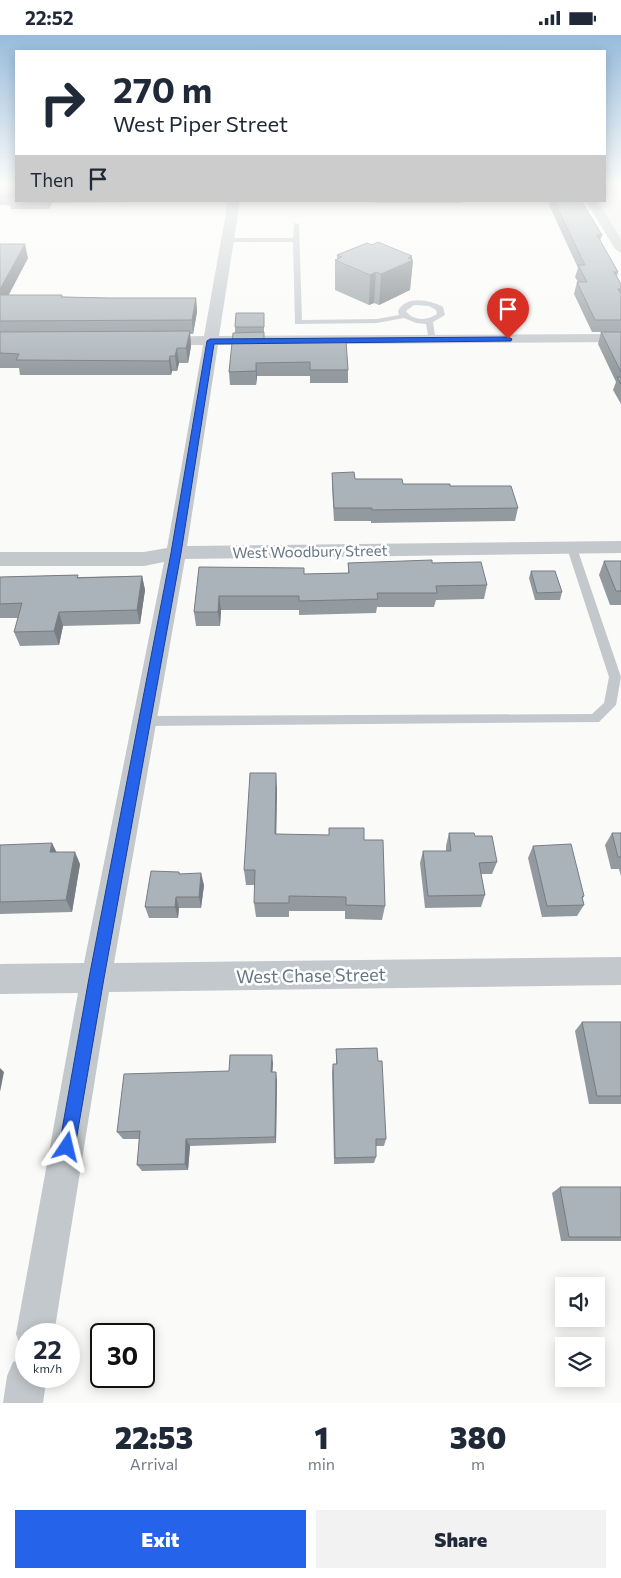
<!DOCTYPE html>
<style>
:root{--surface:#fff;--page:#f2f2f3;--text:#1f2937;--muted:#747a83;--accent:#2563eb}
body{margin:0;font-family:Commissioner,sans-serif;background:var(--page);color:var(--text);height:100vh;display:flex;flex-direction:column;font-size:19px;white-space:nowrap}
*{box-sizing:border-box;margin:0}
p{font-size:16px;color:var(--muted)}
.icon{flex:none;width:28px;height:28px;fill:none;stroke:currentColor;stroke-width:2;stroke-linecap:round;stroke-linejoin:round}
.map{position:relative;height:1368px;overflow:hidden}
.drawer{display:flex;flex-direction:column;background:var(--surface);flex:1}
.drawer>*{flex:none}
.banner{position:absolute;left:15px;top:15px;width:591px;height:152px;border-radius:0px;box-shadow:0 2px 12px #0003;background:#fff;color:var(--text);overflow:hidden}
.buttons{position:absolute;left:555px;top:1242px;display:grid;gap:10px}
.buttons a{display:grid;place-items:center;width:50px;height:50px;border-radius:0px;background:var(--surface);box-shadow:0 2px 12px #0003;font-size:25px}
.speed{position:absolute;left:15px;top:1288px;display:flex;gap:10px;font-size:25px;font-weight:700;text-align:center}
.speed>*{display:grid;place-content:center;width:65px;height:65px;border-radius:50%;background:var(--surface);box-shadow:0 2px 12px #0003;line-height:1}
.speed small{font-size:12px;font-weight:400}
.speed .limit{border:2px solid #111;border-radius:8px;background:#fff;color:#111}
.pin{position:absolute;display:grid;place-items:center;width:42px;height:42px;color:#fff;margin:-51px -21px;border-radius:50% 50% 50% 0;rotate:-45deg;box-shadow:0 0 5px #0007}
.pin .icon{rotate:45deg}
.me{position:absolute;width:55px;margin:-28px;rotate:10deg;stroke-linejoin:round;filter:drop-shadow(0 0 4px #0008)}
.turn{display:flex;align-items:center;gap:18px;height:105px;padding:0 15px;font-size:22px}
.turn .icon{width:65px;height:65px;stroke-width:2.5}
.turn b{display:block;font-size:35px;line-height:42px}
.then{display:flex;align-items:center;height:48px;padding:0 15px;background:#0003;gap:10px;font-size:19px}
.eta{display:flex;justify-content:space-evenly;align-items:center;height:85px;text-align:center}
.eta b{font-size:30px;font-weight:800;line-height:35px}
.action{display:flex;gap:10px;margin-top:auto;padding:10px 15px}
.action a{flex:1;height:58px;border-radius:0px;background:var(--accent);color:#fff;font-size:20px;font-weight:800;line-height:58px;text-align:center}
.action a+a{background:var(--page);color:var(--text)}
.status{display:flex;justify-content:space-between;align-items:center;height:35px;padding:0 25px;background:var(--surface);direction:ltr}
.status svg{height:14px;fill:currentColor}
.map>svg:first-child{display:block}
.built{fill:#e8e9e9}
.lines{fill:none;stroke-linecap:round;stroke-linejoin:round}
.lane{fill:#c3c8cc;fill-rule:evenodd}
.street{fill:#c3c8cc;fill-rule:evenodd}
.wall{fill:#929a9f}
.shaded-wall{fill:#777d82}
.building{fill:#aab3b9;stroke:#777d82}
.route{fill:#2563eb;stroke:#184099}
.labels{text-anchor:middle;dominant-baseline:central;stroke-width:5;stroke-linejoin:round;paint-order:stroke}
.street-label{font-size:15px;fill:#657683;stroke:#fff}
.near-street-label{font-size:18px;fill:#657683;stroke:#fff}
</style>
<div class="status"><b>22:52</b><svg viewBox="0 0 49 12"><path d="M0 12V9h3v3zM5 12V6h3v6zM10 12V3h3v9zM15 12V0h3v12zM26 1h20v11H26zM47 4h2v5h-2z"/></svg></div>
<div class="map">
<svg width="621" height="1368" viewBox="0 0 621 1368">
<rect width="100%" height="100%" fill="#fafaf8"/>
<path class="built" d="M605,149H621V214L592,166H605Z"/>
<g class="lines">
<g class="lane">
<path d="M294,188L299,189L302,285L377,284L399,280L398,276C406,260 430,265 443,272L445,280L433,287L436,307L429,305L426,289L416,288L404,283L377,288L295,289L293,207H228L225,205L228,203H293ZM414,270L429,271L436,275L437,279C427,286 413,286 406,276Z"/>
<path d="M572,510L577,513L621,642L616,670L599,687L145,691L141,689L139,686L141,683L145,681L592,679L604,668L609,642L567,513Z"/>
</g>
<g class="street">
<path d="M228,166H240L219,301L621,299V307L218,310L187,511L621,506V518L185,524L114,928L621,922V950L109,957L54,1299H26V1315L21,1313L16,1299L78,958L0,959V929L84,928L164,527L144,531H0V517H144L167,513L203,310H158L153,309L151,306L153,303L158,302L204,301Z"/>
<path d="M586,166H598L621,204V218L615,214Z"/>
<path d="M26,1322V1341H47L43,1368H3L7,1341L13,1327Z"/>
</g>
</g>
<g class="wall">
<path d="M0,149H16V166H218L52,168L49,174H11L10,170H0Z"/>
<path d="M241,166H310L242,167Z"/>
<rect x="374" y="166" width="88" height="2"/>
<path d="M549,166H581L602,200L600,206L618,237L617,242L621,249V369L613,355L616,347L598,309L601,297H592L574,259L577,247H578L575,242L578,233L549,170Z"/>
<path d="M0,209L28,223L8,260L109,263H196L197,277L193,299H190L191,311L188,328H179L177,336H172L171,340H20L19,333H0Z"/>
<path d="M337,220L413,225L410,255L379,270L374,268L369,270L335,255V225L337,224Z"/>
<path d="M264,278V307L348,335V348H310V341H257L256,350H230L229,337L235,298V292Z"/>
<path d="M332,438L355,444L403,449L450,451L518,473L515,486L371,488V486H334L332,451Z"/>
<path d="M604,526H621V570H610L599,540Z"/>
<path d="M348,528H432L487,550L484,564L436,565L434,572H377L376,578L299,580V575H221L220,591H196L194,577L199,532L304,539L348,538Z"/>
<path d="M531,536L562,557L560,565H535L529,543Z"/>
<path d="M78,540V542L142,541L145,555L140,589L63,591L59,610L20,611L14,597L18,583H0V542Z"/>
<path d="M277,754L276,799L364,805L385,871L382,885L345,884V876H289V882H256L254,868L255,850H246L244,835Z"/>
<path d="M449,798L475,801L497,827L492,839H481L485,860L481,872L425,873L420,828L423,816H446V811Z"/>
<path d="M612,798H621V841L619,834H611L605,810Z"/>
<path d="M0,810L57,817L80,829L72,877L0,879Z"/>
<path d="M533,811L584,861L582,865L584,870L577,881L542,882L528,823Z"/>
<path d="M179,837L180,839L204,850L201,873H179L178,883H149L145,872Z"/>
<path d="M582,987H621V1069H589L575,996Z"/>
<path d="M336,1014L378,1026L386,1104L384,1111H376V1122L374,1128L334,1129L332,1037L333,1029H336Z"/>
<path d="M273,1028L272,1037L277,1045L276,1108L190,1111L188,1135L142,1136L137,1130L139,1104H123L117,1097L229,1036Z"/>
<path d="M560,1152H621V1206H561L552,1158Z"/>
</g>
<g class="shaded-wall">
<path d="M47,166H52V168L49,174Z"/>
<path d="M25,209L28,223L1,275L0,254Z"/>
<path d="M412,221V226L413,225L410,255L379,270L381,239L408,223Z"/>
<path d="M376,237L374,268L369,270L370,240Z"/>
<path d="M196,263L197,277L193,299L192,285Z"/>
<path d="M190,296L191,311L188,328L186,313Z"/>
<path d="M177,313L179,328L177,336L175,321Z"/>
<path d="M170,321L172,336L171,340L169,326Z"/>
<path d="M256,328L257,341L256,350Z"/>
<path d="M142,541L145,555L140,589L137,575Z"/>
<path d="M219,561L221,575L220,591L218,577Z"/>
<path d="M59,577L63,591L59,610L54,596Z"/>
<path d="M276,738L277,754L276,814L275,799Z"/>
<path d="M52,808L58,820L50,817Z"/>
<path d="M75,817L80,829L72,877L66,865Z"/>
<path d="M201,838L204,850L201,873L199,862Z"/>
<path d="M176,862L179,873L178,883L175,872Z"/>
<path d="M272,1020L273,1028L272,1045L271,1037Z"/>
<path d="M0,1033L4,1037L0,1057Z"/>
<path d="M276,1037L277,1045L276,1108L275,1102Z"/>
<path d="M186,1104L190,1111L188,1135L185,1129Z"/>
</g>
<g class="building">
<path d="M0,149H16V166H9L12,161H0Z"/>
<path d="M554,166H581L602,200H597L618,237H614L621,249V254H618L621,259V285H595L577,247H587L578,230H585Z"/>
<path d="M378,207L412,221L408,223L413,225L381,239L376,237L370,240L335,225L342,222L337,220L367,208L372,210Z"/>
<path d="M0,209H25L0,254Z"/>
<path d="M0,260H62L61,262L109,263H196L192,285L0,286Z"/>
<path d="M236,278H264V292H235Z"/>
<path d="M190,296L186,313H177L175,321H170L169,326L16,325L19,319L0,318V297Z"/>
<path d="M264,297V307L346,306L348,335H310V327L256,328V336L229,337L233,298Z"/>
<path d="M601,297H621V337Z"/>
<path d="M617,342H621V349Z"/>
<path d="M354,437L355,444H402L403,449H450V451H511L518,473L372,475V473H334L332,438Z"/>
<path d="M432,525V528L481,527L487,550L436,551L437,558H377L378,564L299,566V561H219L218,577H194L199,532L304,533V539L349,538L348,528Z"/>
<path d="M604,526H621V556H616Z"/>
<path d="M531,536H555L562,557L537,558Z"/>
<path d="M78,540L77,543L142,541L137,575L59,577L54,596L14,597L22,568L0,569V542Z"/>
<path d="M250,738H276L275,799L329,800V793H364V805H383L385,871L346,870V862L289,861V868H254L255,835H244Z"/>
<path d="M449,798H474L475,801H492L497,827L479,828L485,860L428,861L423,816H451Z"/>
<path d="M612,798H621V822H618Z"/>
<path d="M52,808L50,817H75L66,865L0,867V810Z"/>
<path d="M571,809L584,861L582,862L584,870L547,871L533,811Z"/>
<path d="M151,836L179,837V839L201,838L199,862H176L175,872H145Z"/>
<path d="M582,987H621V1061H597Z"/>
<path d="M377,1013L378,1026H382L386,1104H376V1122L335,1123L333,1029H337L336,1014Z"/>
<path d="M230,1020H272L271,1037H276L275,1102L186,1104L185,1129L137,1130L140,1096L117,1097L124,1039L229,1036Z"/>
<path d="M560,1152H621V1202H569Z"/>
</g>
<linearGradient id="sky" x2="0" y2="1"><stop stop-color="#96bcdc"/><stop offset="0.44" stop-color="#fdfdfc"/><stop offset="1" stop-color="#fdfdfc" stop-opacity="0"/></linearGradient>
<rect width="621" height="341" fill="url(#sky)"/>
<path class="route" d="M508,302L512,304L511,306L214,309L181,518L104,943L75,1112L73,1117L67,1120L62,1117L59,1112L89,943L171,518L207,306L210,304Z"/>
<g class="labels">
<g class="street-label">
<text transform="translate(310 516) rotate(-1)">West Woodbury Street</text>
</g>
<g class="near-street-label">
<text transform="translate(311 940) rotate(-1)">West Chase Street</text>
</g>
</g>
</svg>
<div class="buttons">
<a><svg class="icon" aria-label="sound" viewBox="0 0 24 24"><path d="M4 9h4l5-4v14l-5-4H4zM17 9q2 3 0 6"/></svg></a>
<a><svg class="icon" aria-label="layers" viewBox="0 0 24 24"><path d="M12 4l9 5-9 5-9-5zM3 14l9 5 9-5"/></svg></a>
</div>
<div class="speed"><div>22<small>km/h</small></div><div class="limit">30</div></div>
<div class="pin" style="left:508px;top:304px;background:#d93025"><svg class="icon" aria-label="arrive" viewBox="0 0 24 24"><path d="M6 21V4h12l-3 4 3 4H6"/></svg></div>
<svg class="me" style="left:67px;top:1112px" viewBox="-20 -20 40 40"><path d="M0-17L14 15 0 8-14 15z" fill="#2563eb" stroke="#fff" stroke-width="4"/></svg>
<div class="banner">
<div class="turn"><svg class="icon" aria-label="right" viewBox="0 0 24 24"><path d="M7 20v-9h11M14 6l5 5-5 5"/></svg><div><b>270 m</b>West Piper Street</div></div>
<div class="then">Then<svg class="icon" aria-label="arrive" viewBox="0 0 24 24"><path d="M6 21V4h12l-3 4 3 4H6"/></svg></div>
</div>
</div>
<section class="drawer">
<div class="eta">
<div><b>22:53</b><p>Arrival</p></div>
<div><b>1</b><p>min</p></div>
<div><b>380</b><p>m</p></div>
</div>
<div class="action"><a>Exit</a><a>Share</a></div>
</section>
